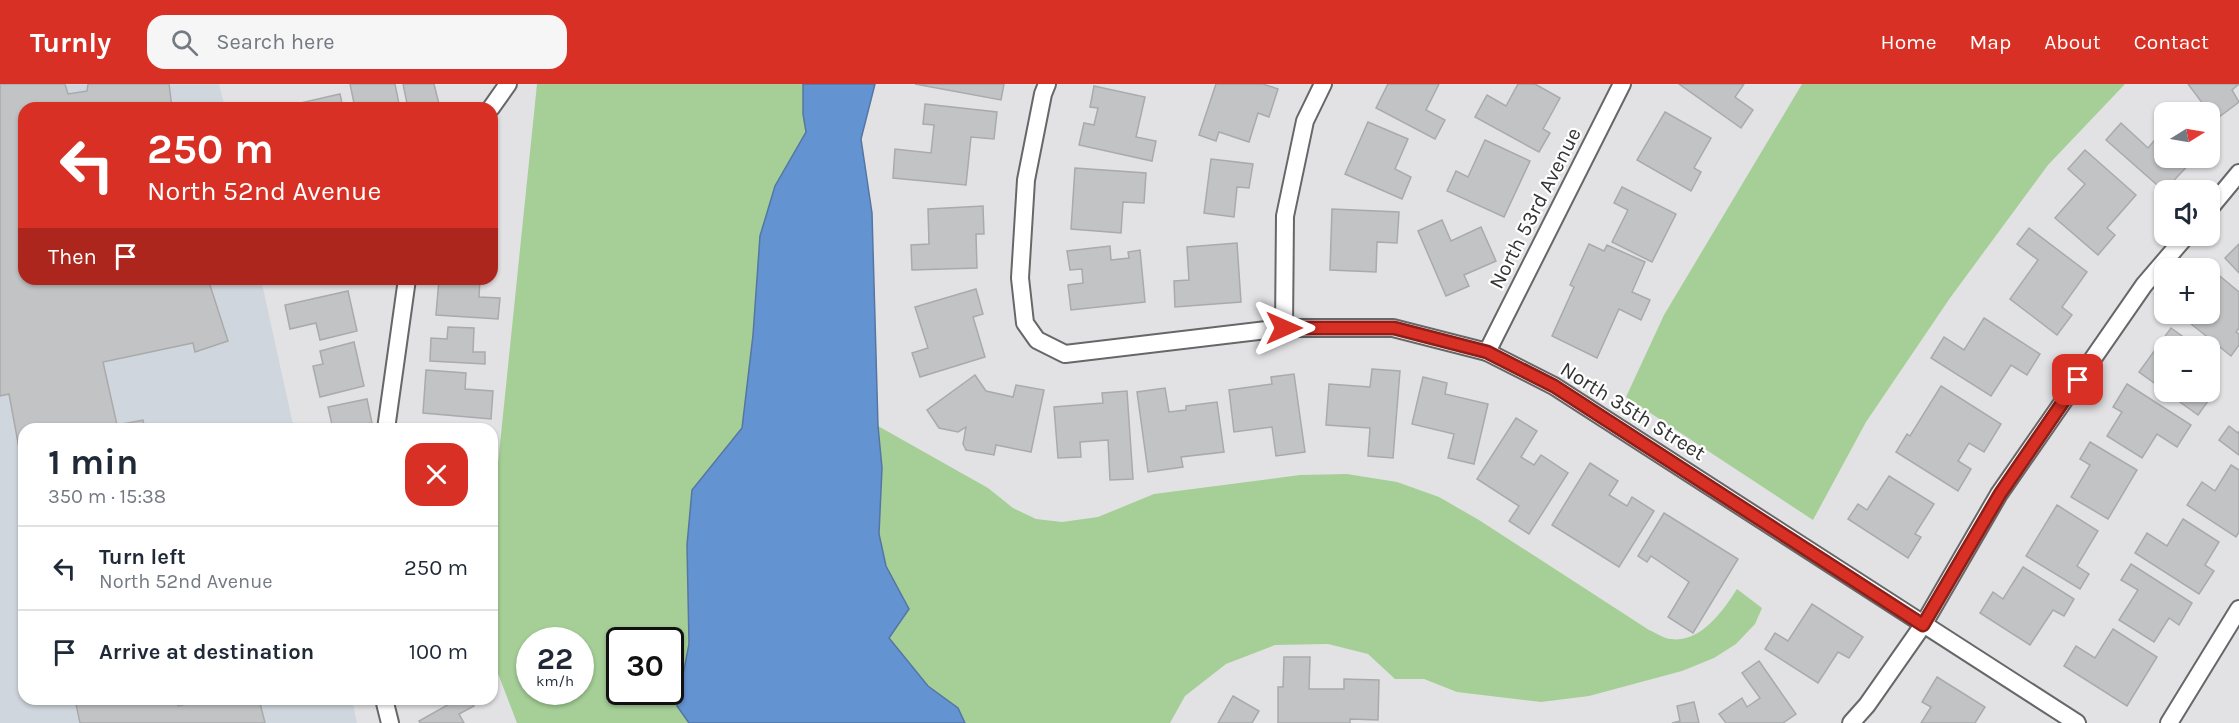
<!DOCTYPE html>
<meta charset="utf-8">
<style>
:root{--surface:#fff;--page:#f6f6f7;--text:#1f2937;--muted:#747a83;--line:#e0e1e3;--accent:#d93025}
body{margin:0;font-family:Karla,sans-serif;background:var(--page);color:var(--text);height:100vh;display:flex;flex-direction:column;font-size:22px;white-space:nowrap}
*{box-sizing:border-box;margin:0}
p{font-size:20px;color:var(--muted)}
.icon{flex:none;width:33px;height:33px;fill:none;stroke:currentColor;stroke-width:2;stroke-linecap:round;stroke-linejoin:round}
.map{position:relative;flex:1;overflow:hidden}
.side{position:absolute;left:18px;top:339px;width:480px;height:282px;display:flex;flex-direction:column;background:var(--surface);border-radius:18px;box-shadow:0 2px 4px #0004}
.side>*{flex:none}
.hud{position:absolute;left:18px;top:18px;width:480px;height:183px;border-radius:18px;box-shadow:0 2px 4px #0004;background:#d93025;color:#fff;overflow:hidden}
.needle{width:39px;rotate:79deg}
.tools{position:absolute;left:2154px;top:18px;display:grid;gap:12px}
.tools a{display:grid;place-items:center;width:66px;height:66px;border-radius:12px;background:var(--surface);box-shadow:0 2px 4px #0004;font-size:30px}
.speed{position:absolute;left:516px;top:543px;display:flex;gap:12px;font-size:30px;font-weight:700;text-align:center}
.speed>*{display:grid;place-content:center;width:78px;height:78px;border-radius:50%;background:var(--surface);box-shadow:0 2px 4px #0004;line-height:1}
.speed small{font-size:15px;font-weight:400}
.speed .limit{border:3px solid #111;border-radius:9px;background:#fff;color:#111}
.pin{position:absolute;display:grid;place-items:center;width:51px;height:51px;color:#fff;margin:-26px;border-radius:12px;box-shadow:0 3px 9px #0006}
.me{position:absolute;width:66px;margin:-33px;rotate:90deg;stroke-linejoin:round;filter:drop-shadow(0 0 4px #0008)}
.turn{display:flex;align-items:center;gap:21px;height:126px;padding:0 30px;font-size:27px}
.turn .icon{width:78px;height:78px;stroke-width:2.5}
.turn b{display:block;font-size:42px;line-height:51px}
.then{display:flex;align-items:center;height:57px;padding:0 30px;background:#0003;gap:12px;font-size:22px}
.round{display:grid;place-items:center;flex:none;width:63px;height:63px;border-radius:18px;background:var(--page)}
.summary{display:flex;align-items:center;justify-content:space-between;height:102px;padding:0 30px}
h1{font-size:36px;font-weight:700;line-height:45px}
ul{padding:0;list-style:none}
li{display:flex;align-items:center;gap:18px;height:84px;padding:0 30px;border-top:2px solid var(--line)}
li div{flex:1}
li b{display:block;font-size:22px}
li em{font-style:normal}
header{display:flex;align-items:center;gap:36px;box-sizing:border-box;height:84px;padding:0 30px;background:var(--accent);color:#fff}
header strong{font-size:28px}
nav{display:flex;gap:33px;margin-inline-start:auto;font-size:21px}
.search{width:420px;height:54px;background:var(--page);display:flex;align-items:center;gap:15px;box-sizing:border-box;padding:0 21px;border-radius:18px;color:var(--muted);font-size:22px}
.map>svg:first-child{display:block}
.built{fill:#d0d6dd}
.green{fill:#a5cf97;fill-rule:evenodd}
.water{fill:#6493d2;stroke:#5576a3;stroke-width:1.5}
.building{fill:#c2c3c4;stroke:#a9aaab;stroke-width:1.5}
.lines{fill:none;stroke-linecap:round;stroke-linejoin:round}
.minor-casing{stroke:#666768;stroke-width:20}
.minor{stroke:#fff;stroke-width:16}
.route-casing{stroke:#8d1f18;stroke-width:15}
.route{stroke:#d93025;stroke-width:10}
.labels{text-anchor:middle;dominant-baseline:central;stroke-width:4.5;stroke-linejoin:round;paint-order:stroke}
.street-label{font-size:21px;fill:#333334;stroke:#fff}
</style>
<header>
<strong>Turnly</strong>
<div class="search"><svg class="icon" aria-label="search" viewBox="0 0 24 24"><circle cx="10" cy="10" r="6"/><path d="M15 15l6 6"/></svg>Search here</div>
<nav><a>Home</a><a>Map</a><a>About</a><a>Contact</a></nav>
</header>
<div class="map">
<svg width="2239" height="639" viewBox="0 0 2239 639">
<rect width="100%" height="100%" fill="#e2e2e4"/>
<path class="built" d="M0,0H219L225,24H24V195H261L294,345H24V615H352L357,639H0Z"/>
<g class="green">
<path d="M537,0H875L861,55L872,129L878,342L988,404L1013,424L1036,435L1062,438L1098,433L1154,410L1300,391L1347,390L1397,398L1439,413L1479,436L1649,546C1654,548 1660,552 1666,554C1698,563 1723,527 1737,505L1762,524L1755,540L1736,560L1714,574L1682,587L1589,612L1541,618L1457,608L1424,595H1395L1368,570L1328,560L1275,561L1226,580L1185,612L1170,639H517L492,574V438ZM530,556H580V608H530ZM620,556H670V608H620Z"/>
<path d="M1802,0H2125L2048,81L1950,214L1866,338L1813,436L1626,313L1664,231Z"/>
</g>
<path class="water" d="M803,0H875L861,55L872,129L878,342L882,384L879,450L886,482L909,525L889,554L928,602L958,624L965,639H689L677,622L689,560L687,461L692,406L742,344L753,251L760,152L775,102L806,48L803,30Z"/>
<g class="building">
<path d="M0,0H65L68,10L87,7L88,0H169L172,24H24V195H208L228,257L195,268L193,259L103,278L117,341L143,336L145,345H24V391L9,310L0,312Z"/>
<path d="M350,0H395L399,20L383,24H355Z"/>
<path d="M403,0H434L440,24H408Z"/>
<path d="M915,0H1004L1001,16Z"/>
<path d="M1216,0H1263L1278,5L1269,33L1258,29L1249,58L1219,48L1216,57L1199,51Z"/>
<path d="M1388,0H1439L1426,26L1445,36L1435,55L1376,24Z"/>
<path d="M1518,0H1535L1560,14L1543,45L1550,49L1539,68L1475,33L1487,11L1506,22Z"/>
<path d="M1679,0H1744L1735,13L1753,26L1741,44Z"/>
<path d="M2188,0H2239L2232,6L2239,18L2215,36Z"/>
<path d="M1094,2L1145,13L1136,53L1156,57L1152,77L1079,61L1084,39L1094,41L1098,24L1090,23Z"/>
<path d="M340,10L343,24H297L296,20Z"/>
<path d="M925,20L997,28L994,55L971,53L966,101L893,94L895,65L931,69L934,41L923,40Z"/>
<path d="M1665,28L1711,54L1694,84L1701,88L1691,107L1637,76Z"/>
<path d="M1368,38L1408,55L1395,85L1411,93L1402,115L1345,90Z"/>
<path d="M2121,39L2148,64L2164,45V74H2195L2164,107L2106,56Z"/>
<path d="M1485,56L1530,77L1504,133L1447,107L1456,87L1468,93Z"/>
<path d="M2085,66L2136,111L2107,144L2115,151L2098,171L2055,134L2085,100L2068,85Z"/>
<path d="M1211,75L1253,80L1249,104L1237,103L1234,133L1204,129Z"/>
<path d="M1075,84L1146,89L1144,119L1123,118L1121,149L1071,145Z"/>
<path d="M1622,103L1676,130L1652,178L1612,158L1628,126L1614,119Z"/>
<path d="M983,122L984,150H976L977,184L912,186L911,161L929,160L928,125Z"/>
<path d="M1332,125L1399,128L1397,159L1377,158L1376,188L1330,186Z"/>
<path d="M1442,136L1451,157L1481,143L1496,177L1464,191L1469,202L1446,212L1418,147Z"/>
<path d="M2029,144L2087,188L2062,223L2072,231L2057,251L2010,215L2038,176L2017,160Z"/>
<path d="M1237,159L1241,218L1175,223L1174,197L1189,196L1187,163Z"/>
<path d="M1589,160L1604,167L1607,161L1645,178L1632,208L1650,216L1641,236L1619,225L1597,274L1552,252L1574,203L1570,201Z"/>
<path d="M2239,160V189L2225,174Z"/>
<path d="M1110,162L1111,176L1129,174L1128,168L1140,166L1145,218L1071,226L1068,201L1083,199L1082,185L1070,186L1067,167Z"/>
<path d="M2215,188L2239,208V244L2236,248L2239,250V261L2231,272L2180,231L2210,230V194Z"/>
<path d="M439,195H480L479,213L500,214L498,235L436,231Z"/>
<path d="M976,205L983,230L973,233L985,273L920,293L912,269L928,264L915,223Z"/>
<path d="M348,207L357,247L320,256L316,239L290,245L285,221Z"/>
<path d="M1984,234L2040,270L2027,291L2011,281L1991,312L1931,274L1944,253L1964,266Z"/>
<path d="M448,243L474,244L473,268H485V280L430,277L431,254L447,255Z"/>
<path d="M2171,244L2196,262H2164V306L2139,288Z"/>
<path d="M354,258L364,302L320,313L313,282L323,280L320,267Z"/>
<path d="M1372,285L1400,287L1393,374L1368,372L1370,344L1326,341L1329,300L1370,303Z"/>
<path d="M426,286L466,289L465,305L493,307L491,335L423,329Z"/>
<path d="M1294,290L1305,368L1276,372L1272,343L1234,348L1229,306L1272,300L1271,293Z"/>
<path d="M975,291L986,307L1013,313L1016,301L1044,306L1031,368L996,361L994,371L966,366L963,360L966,343L958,348L939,344L927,326Z"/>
<path d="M1423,293L1447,299L1445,310L1488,320L1474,380L1448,374L1454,350L1412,340Z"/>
<path d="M2127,300L2191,341L2177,363L2157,350L2142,374L2107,352L2122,328L2113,323Z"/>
<path d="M1941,302L2001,340L1984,368L1969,359L1958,377L1971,385L1958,407L1896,368L1907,350L1910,352Z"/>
<path d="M1165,304L1169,328L1186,326V322L1217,318L1224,368L1181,373L1183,383L1148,388L1137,308Z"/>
<path d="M1127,307L1133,395L1110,396L1108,356L1080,358L1081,373L1058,374L1054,323L1103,319L1102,309Z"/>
<path d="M2166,308H2204L2211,313L2198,331Z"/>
<path d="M367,315L372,339L359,341L360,345H333L328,323Z"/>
<path d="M1516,334L1537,347L1521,373L1534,381L1541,371L1568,389L1529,450L1509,437L1519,422L1477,395Z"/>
<path d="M430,341L467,343V345H430Z"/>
<path d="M2229,342L2238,349L2239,347V371L2219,356Z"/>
<path d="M2090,358L2137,386L2108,435L2071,413L2090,381L2080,375Z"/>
<path d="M1590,379L1618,397L1609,411L1627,422L1632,413L1654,427L1619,483L1552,441Z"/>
<path d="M2231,381L2239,386V448L2236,453L2187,421L2202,398L2215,407Z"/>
<path d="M1889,392L1934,420L1915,450L1921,453L1908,474L1848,435L1858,420L1867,426Z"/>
<path d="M2057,421L2098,447L2077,482L2089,490L2080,505L2026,472Z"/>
<path d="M1664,429L1738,475L1693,549L1668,533L1689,498L1651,472L1647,478L1638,472Z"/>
<path d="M2183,435L2219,458L2205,481L2214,487L2199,510L2135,469L2147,449L2167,462Z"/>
<path d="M2131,480L2192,519L2179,541L2169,534L2154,558L2119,536L2138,506L2121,496Z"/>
<path d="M2023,483L2074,515L2064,532L2053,526L2030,561L1980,529L1993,508L2003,515Z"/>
<path d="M1812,520L1863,553L1849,574L1838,568L1818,599L1765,565L1775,549L1788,557Z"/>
<path d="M2113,545L2157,573L2127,622L2064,582L2076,562L2095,574Z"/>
<path d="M1284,573H1310L1309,605H1344V595L1379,596L1378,636L1350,635V639H1278V603H1283Z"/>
<path d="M1759,577L1796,630L1783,639H1726L1719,630L1742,614L1747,623L1760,614L1742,589Z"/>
<path d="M1937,593L1985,623L1975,639H1921L1931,623L1922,618Z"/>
<path d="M1233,612L1259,627L1252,639H1218Z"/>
<path d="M75,615H176L178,622L212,615H259L265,639H80Z"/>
<path d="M458,615H469L474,622L459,630L464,639H420L419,637Z"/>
<path d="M1694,618L1699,639H1672L1680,637L1677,622Z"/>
</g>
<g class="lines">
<defs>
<g id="minor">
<path d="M1047,0L1043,10L1026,96L1020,194L1025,239L1037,256L1065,270L1284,244H1393L1487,268L1554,302L2077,639"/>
<path d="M491,24L508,0"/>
<path d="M2210,124L2239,89"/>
<path d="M1284,244L1285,132L1305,37L1323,0"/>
<path d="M1487,268L1622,0"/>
<path d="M386,345L407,195"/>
<path d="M384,615L390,639"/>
<path d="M1851,639L1867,621L1923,541L1999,410L2144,201L2186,152"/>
<path d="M2169,639L2239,525"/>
</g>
</defs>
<use href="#minor" class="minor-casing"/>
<use href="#minor" class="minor"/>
</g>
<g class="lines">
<defs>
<path id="route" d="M1284,244H1394L1487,268L1554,302L1923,541L2000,410L2078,296"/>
</defs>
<use href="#route" class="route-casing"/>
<use href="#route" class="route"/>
</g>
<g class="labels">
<g class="street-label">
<text transform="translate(1535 124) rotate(-63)">North 53rd Avenue</text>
<text transform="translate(1633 327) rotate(32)">North 35th Street</text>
</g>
</g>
</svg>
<div class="tools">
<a><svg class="needle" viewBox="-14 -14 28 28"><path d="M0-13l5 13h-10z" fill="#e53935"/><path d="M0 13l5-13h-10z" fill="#747a83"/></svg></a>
<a><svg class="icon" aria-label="sound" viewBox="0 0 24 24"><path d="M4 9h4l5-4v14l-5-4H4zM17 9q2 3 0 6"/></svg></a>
<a>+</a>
<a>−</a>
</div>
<div class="speed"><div>22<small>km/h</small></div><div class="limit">30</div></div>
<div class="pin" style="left:2078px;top:296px;background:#d93025"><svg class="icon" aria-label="arrive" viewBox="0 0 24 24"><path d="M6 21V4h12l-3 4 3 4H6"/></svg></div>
<svg class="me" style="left:1284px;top:244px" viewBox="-20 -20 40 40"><path d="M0-17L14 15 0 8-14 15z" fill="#d93025" stroke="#fff" stroke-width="4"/></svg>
<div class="hud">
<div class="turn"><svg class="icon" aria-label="left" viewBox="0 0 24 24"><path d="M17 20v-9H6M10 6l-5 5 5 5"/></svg><div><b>250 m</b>North 52nd Avenue</div></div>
<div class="then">Then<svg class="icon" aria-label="arrive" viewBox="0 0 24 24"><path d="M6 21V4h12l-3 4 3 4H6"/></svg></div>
</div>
<section class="side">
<div class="summary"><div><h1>1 min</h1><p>350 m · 15:38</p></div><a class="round" style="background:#d93025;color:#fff"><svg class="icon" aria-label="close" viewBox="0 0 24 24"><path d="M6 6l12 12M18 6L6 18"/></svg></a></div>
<ul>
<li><svg class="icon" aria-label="left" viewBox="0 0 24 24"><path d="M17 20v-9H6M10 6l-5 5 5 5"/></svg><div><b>Turn left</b><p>North 52nd Avenue</p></div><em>250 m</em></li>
<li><svg class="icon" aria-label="arrive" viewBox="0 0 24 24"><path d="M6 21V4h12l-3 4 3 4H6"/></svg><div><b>Arrive at destination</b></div><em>100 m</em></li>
</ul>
</section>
</div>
